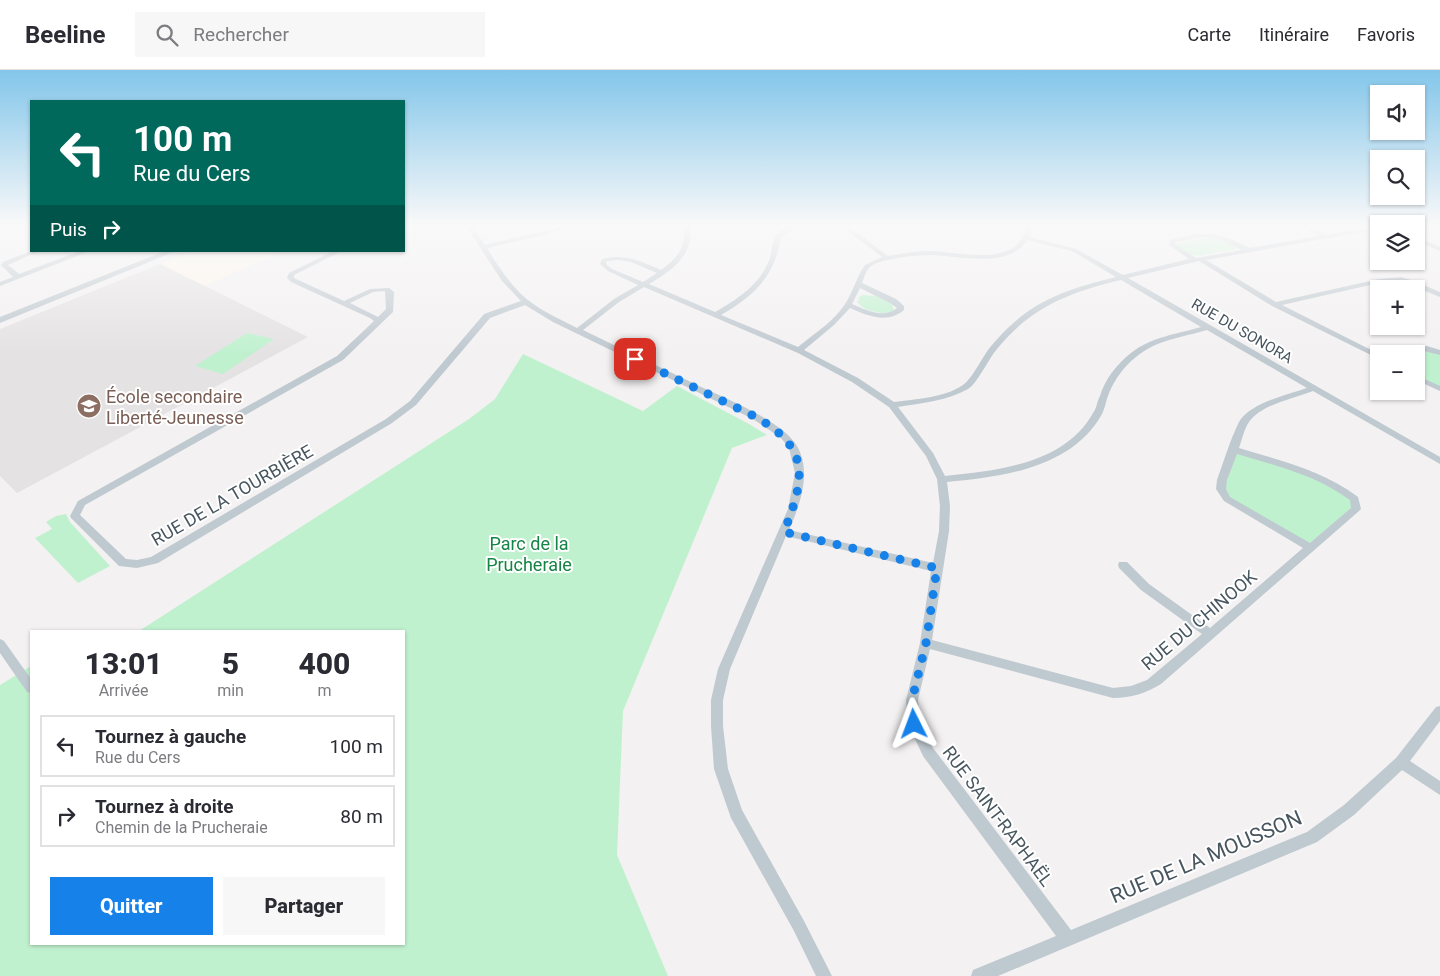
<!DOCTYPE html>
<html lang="fr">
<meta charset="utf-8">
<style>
:root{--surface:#fff;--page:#f7f7f7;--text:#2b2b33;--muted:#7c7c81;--line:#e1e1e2;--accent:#1681e9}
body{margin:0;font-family:Roboto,sans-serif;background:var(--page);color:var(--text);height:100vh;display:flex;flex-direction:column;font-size:19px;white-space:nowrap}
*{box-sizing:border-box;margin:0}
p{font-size:16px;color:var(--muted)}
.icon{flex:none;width:28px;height:28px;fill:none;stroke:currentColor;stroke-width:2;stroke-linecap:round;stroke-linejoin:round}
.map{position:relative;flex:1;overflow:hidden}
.drawer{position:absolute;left:30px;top:560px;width:375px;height:315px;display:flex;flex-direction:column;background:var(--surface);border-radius:0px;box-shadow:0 1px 4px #0004}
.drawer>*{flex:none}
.top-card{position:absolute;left:30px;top:30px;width:375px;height:152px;border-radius:0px;box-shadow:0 1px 4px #0004;background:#00695c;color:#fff;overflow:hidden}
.controls{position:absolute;left:1370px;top:15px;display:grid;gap:10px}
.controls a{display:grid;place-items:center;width:55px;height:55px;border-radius:0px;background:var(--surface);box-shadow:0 1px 4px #0004;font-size:25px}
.pin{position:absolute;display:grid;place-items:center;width:42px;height:42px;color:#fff;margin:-21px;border-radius:10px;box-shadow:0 2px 8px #0006}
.me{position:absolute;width:55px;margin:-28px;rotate:357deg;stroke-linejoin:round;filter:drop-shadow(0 0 4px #0008)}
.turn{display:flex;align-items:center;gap:18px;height:105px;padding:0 20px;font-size:22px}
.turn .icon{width:65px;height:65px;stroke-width:2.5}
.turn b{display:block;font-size:35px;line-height:42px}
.then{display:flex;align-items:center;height:48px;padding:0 20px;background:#0003;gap:10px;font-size:19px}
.eta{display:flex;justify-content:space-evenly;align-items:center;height:85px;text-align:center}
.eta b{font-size:30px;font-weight:800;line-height:35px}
.cta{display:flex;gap:10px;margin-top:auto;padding:10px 20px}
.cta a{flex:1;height:58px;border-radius:0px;background:var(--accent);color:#fff;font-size:20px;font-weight:800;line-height:58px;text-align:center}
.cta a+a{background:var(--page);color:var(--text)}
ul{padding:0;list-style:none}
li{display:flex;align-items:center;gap:15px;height:62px;margin:0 10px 8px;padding:0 10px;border:2px solid var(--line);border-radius:0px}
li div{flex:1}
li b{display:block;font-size:19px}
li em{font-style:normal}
header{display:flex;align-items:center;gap:30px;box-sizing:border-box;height:70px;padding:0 25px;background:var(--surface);border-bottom:1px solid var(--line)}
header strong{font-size:24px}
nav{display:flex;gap:28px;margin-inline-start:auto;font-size:18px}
.search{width:350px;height:45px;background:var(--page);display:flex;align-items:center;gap:12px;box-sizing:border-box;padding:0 18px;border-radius:0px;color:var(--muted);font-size:19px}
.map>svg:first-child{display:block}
.commercial{fill:#fdf7ec}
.education{fill:#e4e2e3}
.green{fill:#c0f1cf}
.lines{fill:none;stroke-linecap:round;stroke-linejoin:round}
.minor{fill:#bfc9d0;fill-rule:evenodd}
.tertiary{fill:#bfc9d0;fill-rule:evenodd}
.route{stroke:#1681e9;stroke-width:9;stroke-dasharray:0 16.2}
.labels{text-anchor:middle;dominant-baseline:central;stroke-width:4;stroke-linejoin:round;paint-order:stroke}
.far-street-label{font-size:15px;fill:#48565f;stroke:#fff}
.education-label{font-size:18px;fill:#785e54;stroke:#fff;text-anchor:start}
.street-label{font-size:18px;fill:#48565f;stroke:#fff}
.park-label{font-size:18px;fill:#168445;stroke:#fff}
.near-street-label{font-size:21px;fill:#48565f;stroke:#fff}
</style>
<header>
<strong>Beeline</strong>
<div class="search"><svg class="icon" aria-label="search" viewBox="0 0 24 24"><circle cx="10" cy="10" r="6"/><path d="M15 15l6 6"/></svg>Rechercher</div>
<nav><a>Carte</a><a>Itinéraire</a><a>Favoris</a></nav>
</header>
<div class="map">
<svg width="1440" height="906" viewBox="0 0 1440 906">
<rect width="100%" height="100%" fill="#f3f1f1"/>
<path class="commercial" d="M192,181H283L204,216L160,194Z"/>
<path class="education" d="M160,194L308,267L17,423L0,406V259Z"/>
<g class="green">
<path d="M1209,167H1216L1235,176L1236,179L1198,186L1189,184L1175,174Z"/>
<path d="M862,225L876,226L892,234L894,241C885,246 861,241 857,231L860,230L858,228Z"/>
<path d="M247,263L274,269L223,304L195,296Z"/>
<path d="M1414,276L1440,283V319L1416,307V284H1387Z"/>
<path d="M523,284L643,341L677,316L749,354L767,365L732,378L623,641L617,785L668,906H0V615L31,596V874H404V561H139L469,349L495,329Z"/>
<path d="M1234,380L1316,404L1343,419L1356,439L1311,478L1222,424Z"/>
<path d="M66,444L70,452L110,496L78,513L35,468L52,459L46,452L56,446Z"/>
</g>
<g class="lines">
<g class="minor">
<path d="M0,156H8L0,160Z"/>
<path d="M469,156H475L474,159L485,175L540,162L561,156H570L544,165L487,178C497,194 507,210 520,223C536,239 558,248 577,258L614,229L638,215L608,201L600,194L602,189C624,183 641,191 661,200C678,188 686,177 684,156H690C694,186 672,200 649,214L715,242C736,230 758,216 768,193C772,185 772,169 777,164C783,157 790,156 798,156L781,167C775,206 755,225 721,245L798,277C815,263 836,250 847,231C854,219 857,206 865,195L882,187L841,156H848L888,186C903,183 917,181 931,181C954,182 988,190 1009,180C1020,175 1023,165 1028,156H1034L1029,167L1076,179L1123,205L1189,189L1169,175L1170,170L1195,164H1212L1230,169L1250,178L1319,166L1300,156H1308L1326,165L1379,156V159L1206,190L1276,232L1379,209L1401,207L1414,211L1440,222V227L1401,211L1379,213L1282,235L1379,284V289L1272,236L1199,191L1128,208L1440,387V394L1313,321C1293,329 1262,334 1249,352C1244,359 1242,370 1239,378C1281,391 1322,400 1358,427L1361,439L1359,441L1161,614C1146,623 1131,628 1113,628L930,579L918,630L920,654L933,678L1071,860L1307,762L1344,735L1396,688L1436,637L1440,636V651L1410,691L1440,711V725L1402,700L1354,745L1317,772L998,906H971L973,900L1056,866L923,686L908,654L906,630L920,573L931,501L786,466L730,599L723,630V656L728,699L742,740L804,851L832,906H816L794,861L731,748L714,699L711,656V630L718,599L788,439L795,403L789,378L781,368L753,349L553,252L525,235L490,248L416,335L392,353L158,493L137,498L119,496L71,448L70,446L78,431L337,286L374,251L370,248L291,212L287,208L289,203L333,181H342L294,205V208L344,231L370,219L389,218L394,222L393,242L343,290L85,435L80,445L126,489L137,490L151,487L386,349L410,331L484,244L521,231L502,211L468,159ZM1204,167L1218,169L1242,180L1196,188L1175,174V172ZM1027,170L1072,181L1116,207C1063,220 1028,232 992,275C983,285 973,308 963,315C944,328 916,329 894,332L858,308L804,280L834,255L850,238C868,246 887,254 904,240V236L896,229L862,213C864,208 866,200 871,196C877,192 886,190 893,189C906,186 919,185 932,185C959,186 1010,199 1027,170ZM618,190L631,192L657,203L643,212L612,199L606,194L607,191ZM1121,210L1201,257C1177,264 1151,267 1131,283C1117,294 1105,309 1100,326C1097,331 1097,338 1093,343C1065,394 996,401 945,406L933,383L898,337C921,333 947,331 968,319C977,314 989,288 997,279C1031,237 1070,222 1121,210ZM644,217L798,283L852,312L889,337L926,386L937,409L940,436L939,461L933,493L789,460C800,435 812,402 797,376C781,349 721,327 693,313C657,296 620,278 583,260L619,232ZM860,218L890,233L897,238C883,249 866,240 852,234ZM385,221L386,239L378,247L350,233L373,222ZM1207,260L1307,318C1287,325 1250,333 1239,352C1230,370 1224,391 1217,410L1216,419L1224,431L1303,478L1210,558L1149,514L1127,492H1119L1118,495L1119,498L1141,520L1202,564L1147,610L1131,616L1113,618L932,570L949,461L950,436L947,412C1002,407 1072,398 1102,344C1105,338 1106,330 1109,323C1115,309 1124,296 1136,287C1156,270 1183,267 1207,260ZM1237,384C1277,396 1316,405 1350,430L1351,438L1310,473L1230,427L1226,419L1227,410Z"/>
<path d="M1416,166L1440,177V181L1416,171Z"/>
<path d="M31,181H39L8,195L19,204L80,181H90L0,216V212L13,207L1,195L3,192Z"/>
<path d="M1414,275L1427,276L1440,280V285L1420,280L1396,284H1383Z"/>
<path d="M1416,305L1440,316V321L1416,310Z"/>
<path d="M0,569L4,571L31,609V623L27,622L0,583Z"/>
</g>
<path class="tertiary" d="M165,181H176L0,253V247Z"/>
</g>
<linearGradient id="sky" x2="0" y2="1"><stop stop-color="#83c6ea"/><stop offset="0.55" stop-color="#faf9f9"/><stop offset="1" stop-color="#faf9f9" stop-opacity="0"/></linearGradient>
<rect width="1440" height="283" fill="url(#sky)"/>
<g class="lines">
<path class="route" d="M635,289L756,347C811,379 805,408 784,462L937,498L926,573L912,630L914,654"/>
</g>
<defs>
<symbol id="school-disc" viewBox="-11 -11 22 22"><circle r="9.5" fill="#8d6e63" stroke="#fff"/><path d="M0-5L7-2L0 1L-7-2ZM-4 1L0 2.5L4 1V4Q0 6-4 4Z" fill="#fff"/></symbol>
</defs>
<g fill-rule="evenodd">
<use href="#school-disc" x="75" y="322" width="28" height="28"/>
</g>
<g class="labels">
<g class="far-street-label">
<text transform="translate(1242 261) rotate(30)">RUE DU SONORA</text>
</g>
<g class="education-label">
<text x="106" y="326">École secondaire<tspan x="106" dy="21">Liberté-Jeunesse</tspan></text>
</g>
<g class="street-label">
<text transform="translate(232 425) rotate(-30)">RUE DE LA TOURBIÈRE</text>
<text transform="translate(1199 550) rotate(-40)">RUE DU CHINOOK</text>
<text transform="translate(998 746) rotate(53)">RUE SAINT-RAPHAËL</text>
</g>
<g class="park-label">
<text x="529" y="473">Parc de la<tspan x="529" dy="21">Prucheraie</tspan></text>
</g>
<g class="near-street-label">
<text transform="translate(1206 787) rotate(-23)">RUE DE LA MOUSSON</text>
</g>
</g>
</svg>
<div class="controls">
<a><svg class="icon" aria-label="sound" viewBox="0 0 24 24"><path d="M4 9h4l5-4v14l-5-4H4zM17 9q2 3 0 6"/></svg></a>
<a><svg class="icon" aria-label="search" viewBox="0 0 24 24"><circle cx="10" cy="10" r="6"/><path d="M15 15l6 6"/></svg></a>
<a><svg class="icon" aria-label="layers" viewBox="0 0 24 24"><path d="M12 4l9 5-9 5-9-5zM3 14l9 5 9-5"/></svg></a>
<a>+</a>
<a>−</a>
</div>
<div class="pin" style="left:635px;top:289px;background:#d93025"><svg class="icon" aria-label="arrive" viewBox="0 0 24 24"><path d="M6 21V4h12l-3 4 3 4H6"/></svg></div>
<svg class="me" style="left:914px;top:654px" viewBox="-20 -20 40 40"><path d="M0-17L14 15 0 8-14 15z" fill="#1681e9" stroke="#fff" stroke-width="4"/></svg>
<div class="top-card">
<div class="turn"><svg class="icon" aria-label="left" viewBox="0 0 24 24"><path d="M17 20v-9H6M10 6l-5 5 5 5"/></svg><div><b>100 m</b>Rue du Cers</div></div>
<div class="then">Puis<svg class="icon" aria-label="right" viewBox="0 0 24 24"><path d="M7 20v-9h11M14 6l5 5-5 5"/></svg></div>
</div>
<section class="drawer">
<div class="eta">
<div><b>13:01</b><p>Arrivée</p></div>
<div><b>5</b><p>min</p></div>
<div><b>400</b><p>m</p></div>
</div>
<ul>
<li><svg class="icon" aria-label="left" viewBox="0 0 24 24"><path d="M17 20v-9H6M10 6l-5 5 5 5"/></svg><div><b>Tournez à gauche</b><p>Rue du Cers</p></div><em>100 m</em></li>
<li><svg class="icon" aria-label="right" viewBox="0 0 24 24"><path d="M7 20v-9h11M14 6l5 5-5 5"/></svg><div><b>Tournez à droite</b><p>Chemin de la Prucheraie</p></div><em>80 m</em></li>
</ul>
<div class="cta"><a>Quitter</a><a>Partager</a></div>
</section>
</div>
